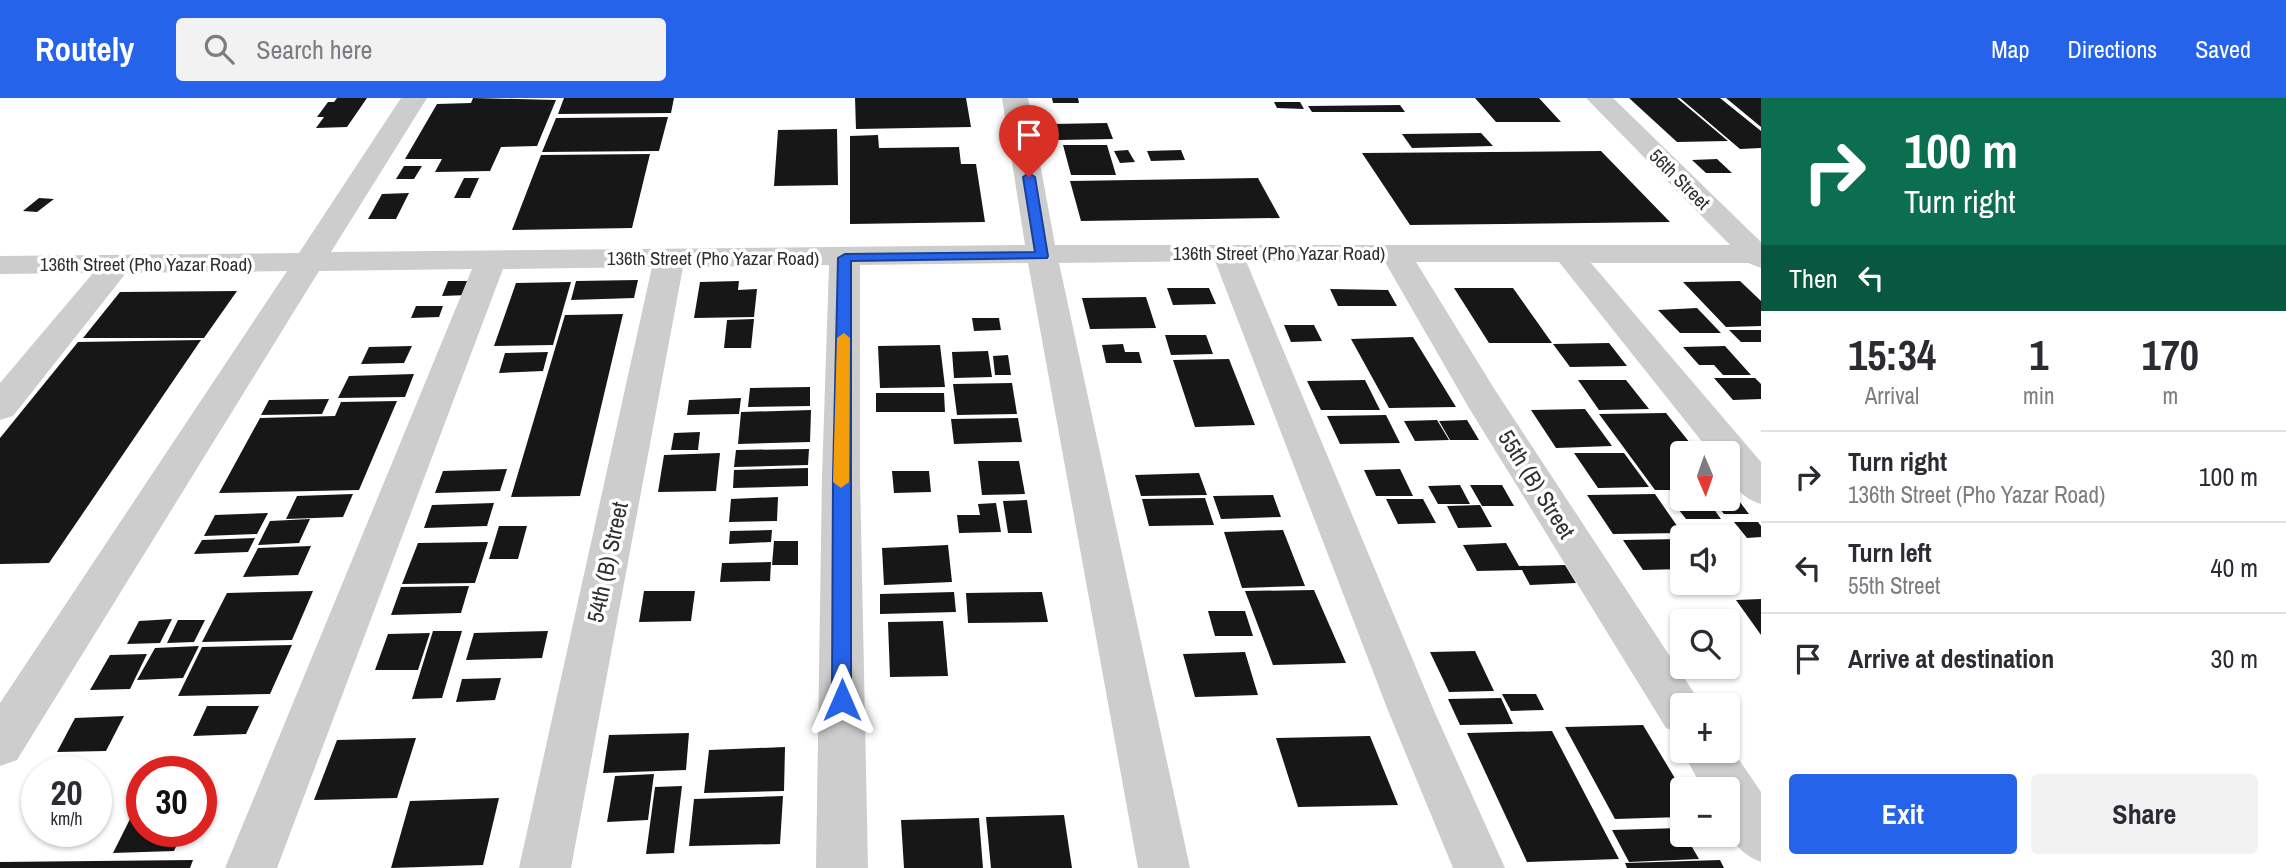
<!DOCTYPE html>
<meta charset="utf-8">
<style>
:root{--surface:#fff;--page:#f2f2f3;--text:#2b2b33;--muted:#7c7c81;--line:#e1e1e2;--accent:#2563eb}
body{margin:0;font-family:"Archivo Narrow",sans-serif;background:var(--page);color:var(--text);height:100vh;display:flex;flex-direction:column;font-size:26px;white-space:nowrap}
*{box-sizing:border-box;margin:0}
p{font-size:23px;color:var(--muted)}
.icon{flex:none;width:38px;height:38px;fill:none;stroke:currentColor;stroke-width:2;stroke-linecap:round;stroke-linejoin:round}
.map{position:relative;flex:1;overflow:hidden}
.side{display:flex;flex-direction:column;background:var(--surface);width:525px}
.side>*{flex:none}
.top-card{background:#0b6e4f;color:#fff;overflow:hidden}
.needle{width:46px;rotate:178deg}
.buttons{position:absolute;left:1670px;top:343px;display:grid;gap:14px}
.buttons a{display:grid;place-items:center;width:70px;height:70px;border-radius:7px;background:var(--surface);box-shadow:0 2px 5px #0004;font-size:35px}
.speed{position:absolute;left:21px;top:658px;display:flex;gap:14px;font-size:35px;font-weight:700;text-align:center}
.speed>*{display:grid;place-content:center;width:91px;height:91px;border-radius:50%;background:var(--surface);box-shadow:0 2px 5px #0004;line-height:1}
.speed small{font-size:18px;font-weight:400}
.speed .limit{border:10px solid #d22;background:#fff;color:#111}
.pin{position:absolute;display:grid;place-items:center;width:60px;height:60px;color:#fff;margin:-72px -30px;border-radius:50% 50% 50% 0;rotate:-45deg;box-shadow:0 0 7px #0007}
.pin .icon{rotate:45deg}
.me{position:absolute;width:77px;margin:-38px;rotate:0deg;stroke-linejoin:round;filter:drop-shadow(0 0 5px #0008)}
.turn{display:flex;align-items:center;gap:24px;height:147px;padding:0 28px;font-size:32px}
.turn .icon{width:91px;height:91px;stroke-width:2.5}
.turn b{display:block;font-size:49px;line-height:60px}
.then{display:flex;align-items:center;height:66px;padding:0 28px;background:#0003;gap:14px;font-size:26px}
.eta{display:flex;justify-content:space-evenly;align-items:center;height:119px;text-align:center}
.eta b{font-size:42px;font-weight:700;line-height:49px}
.primary-button{display:flex;gap:14px;margin-top:auto;padding:14px 28px}
.primary-button a{flex:1;height:80px;border-radius:7px;background:var(--accent);color:#fff;font-size:28px;font-weight:700;line-height:80px;text-align:center}
.primary-button a+a{background:var(--page);color:var(--text)}
ul{padding:0;list-style:none}
li{display:flex;align-items:center;gap:21px;height:91px;padding:0 28px;border-top:2px solid var(--line)}
li div{flex:1}
li b{display:block;font-size:26px}
li em{font-style:normal}
header{display:flex;align-items:center;gap:42px;box-sizing:border-box;height:98px;padding:0 35px;background:var(--accent);color:#fff}
header strong{font-size:33px}
nav{display:flex;gap:38px;margin-inline-start:auto;font-size:24px}
.search{width:490px;height:63px;background:var(--page);display:flex;align-items:center;gap:18px;box-sizing:border-box;padding:0 24px;border-radius:7px;color:var(--muted);font-size:26px}
main{display:flex;flex:1;min-height:0}
.map>svg:first-child{display:block}
.building{fill:#171717}
.lines{fill:none;stroke-linecap:round;stroke-linejoin:round}
.minor{fill:#cdcdcd;fill-rule:evenodd}
.route{fill:#2563eb;stroke:#184099;stroke-width:2}
.slow{fill:#f59e0b}
.labels{text-anchor:middle;dominant-baseline:central;stroke-width:7;stroke-linejoin:round;paint-order:stroke}
.far-street-label{font-size:19px;fill:#303030;stroke:#fff}
.street-label{font-size:23px;fill:#303030;stroke:#fff}
</style>
<header>
<strong>Routely</strong>
<div class="search"><svg class="icon" aria-label="search" viewBox="0 0 24 24"><circle cx="10" cy="10" r="6"/><path d="M15 15l6 6"/></svg>Search here</div>
<nav><a>Map</a><a>Directions</a><a>Saved</a></nav>
</header>
<main>
<div class="map">
<svg width="1761" height="770" viewBox="0 0 1761 770">
<rect width="100%" height="100%" fill="#fff"/>
<g class="building">
<path d="M337,0H367L347,29L316,30L324,19H317L328,4H334Z"/>
<path d="M473,0L556,2L537,48L501,49L490,73L435,74L442,61H405L437,6L471,5Z"/>
<path d="M564,0H674L671,15L558,16Z"/>
<path d="M855,0H966L971,29L856,31Z"/>
<path d="M1052,0H1078L1079,5H1053Z"/>
<path d="M1475,0H1539L1561,24H1496Z"/>
<path d="M1629,0H1677L1728,43L1677,44Z"/>
<path d="M1680,0H1720L1761,33V50L1740,51Z"/>
<path d="M1726,0H1761V29Z"/>
<path d="M1274,4H1300L1304,11L1277,10Z"/>
<path d="M1400,7L1405,14H1312L1308,8Z"/>
<path d="M668,19L659,53L542,54L556,20Z"/>
<path d="M1107,25L1113,41L1057,42L1053,26Z"/>
<path d="M837,31L838,87L774,88L778,32Z"/>
<path d="M1481,35L1493,48L1412,50L1402,36Z"/>
<path d="M878,37L879,50L959,49L961,66H976L985,124L850,126V38Z"/>
<path d="M1063,47H1107L1116,77H1071Z"/>
<path d="M1128,52L1135,64L1120,65L1114,53Z"/>
<path d="M1181,52L1185,62L1151,63L1147,53Z"/>
<path d="M1601,53L1670,124L1410,127L1362,55Z"/>
<path d="M650,56L632,130L512,132L541,57Z"/>
<path d="M1717,61L1732,75H1706L1692,62Z"/>
<path d="M404,68H422L414,81H396Z"/>
<path d="M464,80H479L470,100H454Z"/>
<path d="M1258,80L1280,120L1081,123L1070,83Z"/>
<path d="M409,95L396,121H368L382,96Z"/>
<path d="M39,100L54,101L37,114L23,113Z"/>
<path d="M638,182L634,200L571,202L576,183Z"/>
<path d="M448,183H475L468,197L442,198Z"/>
<path d="M739,183L738,192L757,191L754,219L694,220L700,184Z"/>
<path d="M1740,183L1761,203V228L1726,229L1683,184Z"/>
<path d="M571,184L553,247L494,248L516,185Z"/>
<path d="M1167,190H1209L1216,206L1173,207Z"/>
<path d="M1454,190H1513L1552,245H1489Z"/>
<path d="M1330,191L1388,192L1397,208H1338Z"/>
<path d="M237,193L204,240H83L120,194Z"/>
<path d="M1146,199L1156,230L1090,231L1082,200Z"/>
<path d="M416,208H443L439,219L411,220Z"/>
<path d="M1697,210L1721,235H1680L1658,212Z"/>
<path d="M623,216L580,398L511,399L565,217Z"/>
<path d="M972,220H999L1001,232L974,233Z"/>
<path d="M754,221L751,250H724L727,222Z"/>
<path d="M1284,227H1314L1322,243L1291,244Z"/>
<path d="M1729,232H1761V244H1741Z"/>
<path d="M1165,237H1206L1213,256L1171,257Z"/>
<path d="M1413,239L1456,309L1389,310L1351,241Z"/>
<path d="M201,242L49,465L0,466V340L78,244Z"/>
<path d="M1609,245L1627,268L1570,269L1553,246Z"/>
<path d="M1123,246L1125,254H1139L1142,265H1106L1102,247Z"/>
<path d="M940,247L945,289L880,290L878,248Z"/>
<path d="M412,248L404,265L361,266L369,249Z"/>
<path d="M1725,248L1751,277H1723L1714,267H1699L1683,249Z"/>
<path d="M988,253L992,279L954,280L952,254Z"/>
<path d="M548,254L543,273L499,275L505,255Z"/>
<path d="M1008,257L1011,277H995L993,258Z"/>
<path d="M1229,261L1255,327L1195,329L1173,262Z"/>
<path d="M414,276L405,299L338,300L349,278Z"/>
<path d="M1714,280H1755L1761,286V301L1733,302Z"/>
<path d="M1365,282L1380,312H1321L1307,283Z"/>
<path d="M1578,282H1626L1649,311L1599,312Z"/>
<path d="M1012,285L1017,316L957,317L953,286Z"/>
<path d="M810,289V308L748,309L750,290Z"/>
<path d="M876,295H944L945,314H876Z"/>
<path d="M741,300L739,316L687,317L689,302Z"/>
<path d="M329,301L322,316L261,317L269,302Z"/>
<path d="M397,303L359,392L219,395L260,320L335,318L341,304Z"/>
<path d="M1585,311L1612,348L1556,350L1531,312Z"/>
<path d="M811,312L810,344L738,346L741,314Z"/>
<path d="M1666,315L1698,355H1682V392H1655L1599,316Z"/>
<path d="M1386,317L1400,345L1340,346L1327,318Z"/>
<path d="M1018,320L1022,344L954,346L951,321Z"/>
<path d="M1437,322L1449,342L1415,343L1404,323Z"/>
<path d="M1467,322L1479,342H1450L1439,323Z"/>
<path d="M700,334L698,352H671L674,335Z"/>
<path d="M809,351L808,367L734,369L736,352Z"/>
<path d="M720,355L716,393L658,394L664,357Z"/>
<path d="M1574,355H1624L1649,389L1598,390Z"/>
<path d="M978,363H1019L1025,396L982,397Z"/>
<path d="M808,370V388L733,390L734,372Z"/>
<path d="M507,371L500,393L435,395L443,373Z"/>
<path d="M1400,371L1413,398H1376L1364,372Z"/>
<path d="M892,373H929L931,394L894,395Z"/>
<path d="M1199,375L1207,397L1141,398L1135,377Z"/>
<path d="M1460,387L1470,406H1438L1428,388Z"/>
<path d="M1470,387H1502L1514,408H1482Z"/>
<path d="M353,396L343,419L286,421L297,398Z"/>
<path d="M1655,396L1682,435L1613,436L1587,397Z"/>
<path d="M1273,397L1281,419L1221,421L1213,398Z"/>
<path d="M778,399L777,423L729,424L731,401Z"/>
<path d="M1736,399L1749,416H1724L1712,401Z"/>
<path d="M1205,400L1214,427L1149,428L1142,401Z"/>
<path d="M1386,401H1423L1436,425L1398,426Z"/>
<path d="M1027,402L1032,435H1008L1003,403Z"/>
<path d="M1672,403H1708L1721,421H1686Z"/>
<path d="M494,405L487,428L424,430L432,407Z"/>
<path d="M996,405L1001,434L959,435L957,417H980L978,406Z"/>
<path d="M1480,407L1492,429L1458,430L1447,408Z"/>
<path d="M268,415L257,436L204,438L215,417Z"/>
<path d="M310,421L299,445L258,447L270,423Z"/>
<path d="M1734,424H1758L1761,428V439L1747,440Z"/>
<path d="M499,428H527L518,461H489Z"/>
<path d="M1727,431L1738,446H1727V439H1698L1693,432Z"/>
<path d="M772,432L771,444L729,446L730,433Z"/>
<path d="M1283,432L1305,488L1242,490L1224,434Z"/>
<path d="M255,440L248,454L194,456L202,442Z"/>
<path d="M1682,441V471L1643,472L1623,442Z"/>
<path d="M774,443H798V467H772Z"/>
<path d="M488,444L475,485L402,486L418,445Z"/>
<path d="M1506,445L1519,468L1565,467L1576,485L1530,487L1522,472L1477,473L1463,447Z"/>
<path d="M948,447L952,484L884,487L882,450Z"/>
<path d="M311,448L298,477L243,479L258,450Z"/>
<path d="M771,464L770,483L720,484L722,465Z"/>
<path d="M469,488L461,515L391,517L401,489Z"/>
<path d="M1314,492L1346,565L1273,567L1245,493Z"/>
<path d="M313,493L292,542L202,544L227,495Z"/>
<path d="M644,493H695L691,523L639,524Z"/>
<path d="M954,494L956,514L880,516V496Z"/>
<path d="M1042,494L1048,524L968,525L966,495Z"/>
<path d="M1761,501V537L1736,502Z"/>
<path d="M1208,513H1245L1253,538H1215Z"/>
<path d="M172,521L160,545L127,546L139,523Z"/>
<path d="M178,522H205L194,544L167,545Z"/>
<path d="M943,523L948,578L890,579L888,524Z"/>
<path d="M433,533H462L442,600L412,601Z"/>
<path d="M548,533L542,560L466,562L474,535Z"/>
<path d="M430,535L418,572H375L388,536Z"/>
<path d="M292,547L270,596L178,598L202,549Z"/>
<path d="M199,548L183,580L137,582L155,550Z"/>
<path d="M1475,553L1494,593L1449,594L1430,554Z"/>
<path d="M1245,554L1258,597L1195,599L1183,556Z"/>
<path d="M147,556L130,591L90,592L110,557Z"/>
<path d="M501,580L495,602L456,604L462,581Z"/>
<path d="M1502,596H1536L1544,612L1511,613Z"/>
<path d="M1501,600L1513,626L1460,627L1448,601Z"/>
<path d="M207,608H259L246,636L193,638Z"/>
<path d="M124,618L106,653L57,654L75,620Z"/>
<path d="M1643,627L1682,692V719L1615,721L1565,629Z"/>
<path d="M1552,633L1619,761L1527,764L1467,635Z"/>
<path d="M689,635L686,672L603,675L609,637Z"/>
<path d="M1370,638L1398,707L1298,709L1276,640Z"/>
<path d="M416,640L397,700L314,702L337,642Z"/>
<path d="M785,649L784,693L704,695L709,652Z"/>
<path d="M654,676L648,722L607,724L615,678Z"/>
<path d="M682,688L674,755L646,756L655,689Z"/>
<path d="M142,697V733H183L174,753L113,755Z"/>
<path d="M783,698L780,746L689,748L694,701Z"/>
<path d="M499,700L483,767L391,770L410,703Z"/>
<path d="M1064,717L1072,770H991L986,719Z"/>
<path d="M979,720L983,770H904L901,722Z"/>
<path d="M1681,730L1682,737H1685L1699,761L1629,764L1612,732Z"/>
<path d="M193,762L190,770H0V764Z"/>
<path d="M1720,762L1724,770H1627L1625,765Z"/>
</g>
<g class="lines">
<g class="minor">
<path d="M401,0H427L331,154L1025,147L1002,0H1028L1055,147H1730L1586,0H1613L1761,144V170L1748,165H1591L1761,364V406C1736,398 1727,380 1727,355H1711L1559,164H1416L1495,292L1702,607H1682V636L1666,630L1469,310L1385,164L1246,163L1435,615L1505,770H1453L1389,615L1215,163L1059,165L1190,770H1138L1028,165L860,167V379L868,770H816L822,379L829,167L683,169L571,770H519L652,169L503,171L277,770H225L472,171L319,173L17,662L0,668V605L287,173L126,175L13,318L0,322V285L93,175L0,176V158L299,155Z"/>
<path d="M1727,644L1761,694V764C1725,749 1727,726 1727,691H1703L1682,653H1727Z"/>
</g>
</g>
<path class="route" d="M1029,75L1035,79L1048,158L1047,160L851,163V602L848,608L842,611L835,608L832,602L833,379L838,160L845,156L1035,154L1023,79Z"/>
<path class="slow" d="M844,235L850,240L849,384L841,390L833,384L837,240Z"/>
<g class="labels">
<g class="far-street-label">
<text transform="translate(1680 81) rotate(45)">56th Street</text>
<text x="1279" y="155">136th Street (Pho Yazar Road)</text>
<text x="713" y="160">136th Street (Pho Yazar Road)</text>
<text x="146" y="166">136th Street (Pho Yazar Road)</text>
</g>
<g class="street-label">
<text transform="translate(1537 386) rotate(58)">55th (B) Street</text>
<text transform="translate(607 464) rotate(-78)">54th (B) Street</text>
</g>
</g>
</svg>
<div class="buttons">
<a><svg class="needle" viewBox="-14 -14 28 28"><path d="M0-13l5 13h-10z" fill="#e53935"/><path d="M0 13l5-13h-10z" fill="#7c7c81"/></svg></a>
<a><svg class="icon" aria-label="sound" viewBox="0 0 24 24"><path d="M4 9h4l5-4v14l-5-4H4zM17 9q2 3 0 6"/></svg></a>
<a><svg class="icon" aria-label="search" viewBox="0 0 24 24"><circle cx="10" cy="10" r="6"/><path d="M15 15l6 6"/></svg></a>
<a>+</a>
<a>−</a>
</div>
<div class="speed"><div>20<small>km/h</small></div><div class="limit">30</div></div>
<div class="pin" style="left:1029px;top:79px;background:#d93025"><svg class="icon" aria-label="arrive" viewBox="0 0 24 24"><path d="M6 21V4h12l-3 4 3 4H6"/></svg></div>
<svg class="me" style="left:842px;top:602px" viewBox="-20 -20 40 40"><path d="M0-17L14 15 0 8-14 15z" fill="#2563eb" stroke="#fff" stroke-width="4"/></svg>
</div>
<section class="side">
<div class="top-card">
<div class="turn"><svg class="icon" aria-label="right" viewBox="0 0 24 24"><path d="M7 20v-9h11M14 6l5 5-5 5"/></svg><div><b>100 m</b>Turn right</div></div>
<div class="then">Then<svg class="icon" aria-label="left" viewBox="0 0 24 24"><path d="M17 20v-9H6M10 6l-5 5 5 5"/></svg></div>
</div>
<div class="eta">
<div><b>15:34</b><p>Arrival</p></div>
<div><b>1</b><p>min</p></div>
<div><b>170</b><p>m</p></div>
</div>
<ul>
<li><svg class="icon" aria-label="right" viewBox="0 0 24 24"><path d="M7 20v-9h11M14 6l5 5-5 5"/></svg><div><b>Turn right</b><p>136th Street (Pho Yazar Road)</p></div><em>100 m</em></li>
<li><svg class="icon" aria-label="left" viewBox="0 0 24 24"><path d="M17 20v-9H6M10 6l-5 5 5 5"/></svg><div><b>Turn left</b><p>55th Street</p></div><em>40 m</em></li>
<li><svg class="icon" aria-label="arrive" viewBox="0 0 24 24"><path d="M6 21V4h12l-3 4 3 4H6"/></svg><div><b>Arrive at destination</b></div><em>30 m</em></li>
</ul>
<div class="primary-button"><a>Exit</a><a>Share</a></div>
</section>
</main>
